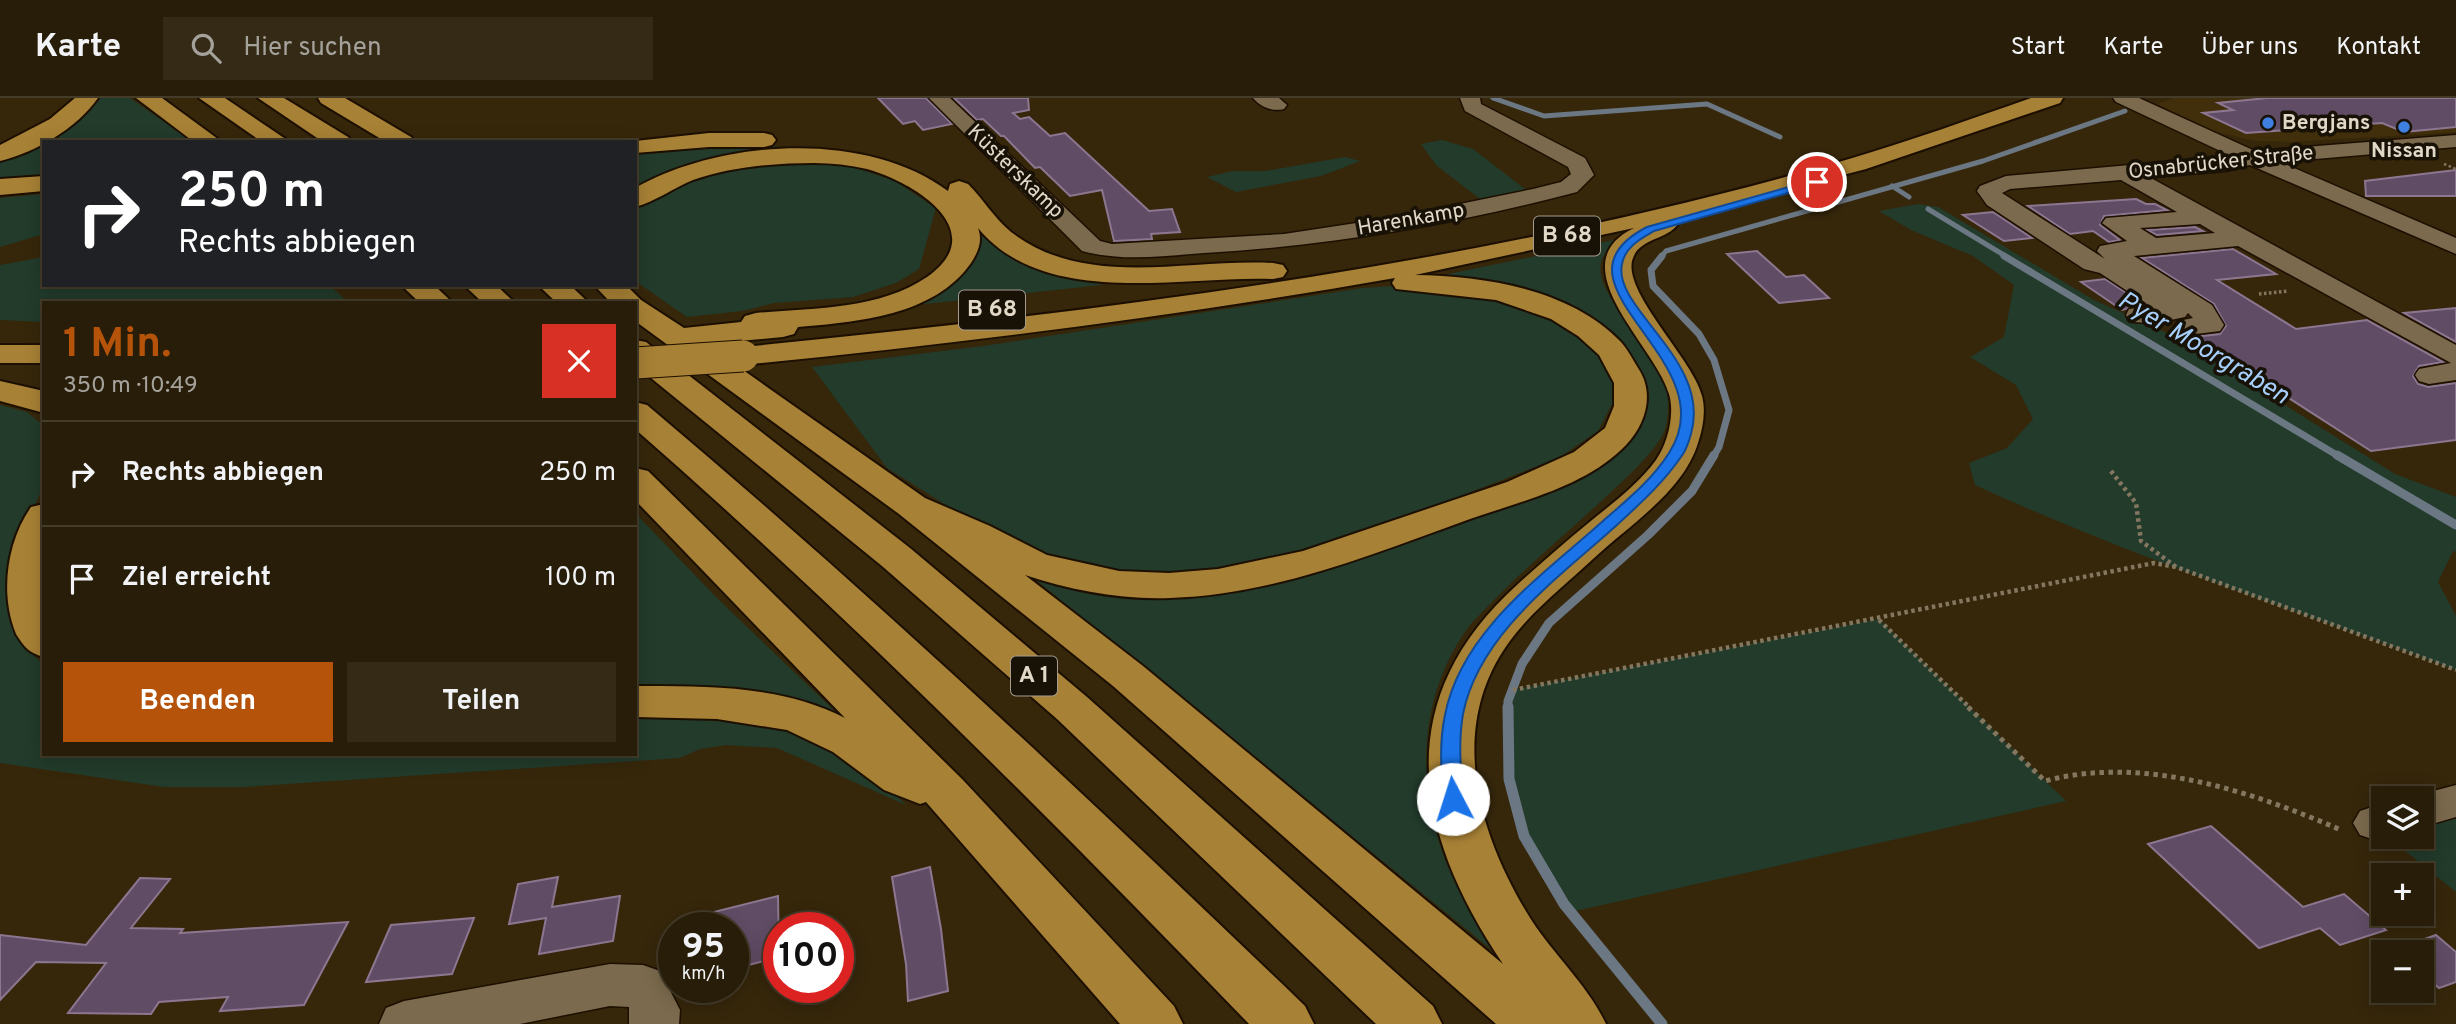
<!DOCTYPE html>
<html lang="de">
<meta charset="utf-8">
<style>
:root{--surface:#281d08;--page:#342a16;--text:#f1f3f6;--muted:#a5a29c;--line:#443b29;--accent:#b45309}
body{margin:0;font-family:Overpass,sans-serif;background:var(--page);color:var(--text);height:100vh;display:flex;flex-direction:column;font-size:26px;white-space:nowrap}
*{box-sizing:border-box;margin:0}
p{font-size:23px;color:var(--muted)}
.icon{flex:none;width:38px;height:38px;fill:none;stroke:currentColor;stroke-width:2;stroke-linecap:round;stroke-linejoin:round}
.map{position:relative;flex:1;overflow:hidden}
.details{position:absolute;left:42px;top:203px;width:595px;height:455px;display:flex;flex-direction:column;background:var(--surface);border-radius:0px;box-shadow:0 4px 18px #0003,0 0 0 2px var(--line)}
.details>*{flex:none}
.guide{position:absolute;left:42px;top:42px;width:595px;height:147px;border-radius:0px;box-shadow:0 4px 18px #0003,0 0 0 2px var(--line);background:#202124;color:#fff;overflow:hidden}
.buttons{position:absolute;left:2371px;top:688px;display:grid;gap:14px}
.buttons a{display:grid;place-items:center;width:63px;height:63px;border-radius:0px;background:var(--surface);box-shadow:0 4px 18px #0003,0 0 0 2px var(--line);font-size:35px}
.speed{position:absolute;left:658px;top:814px;display:flex;gap:14px;font-size:35px;font-weight:700;text-align:center}
.speed>*{display:grid;place-content:center;width:91px;height:91px;border-radius:50%;background:var(--surface);box-shadow:0 4px 18px #0003,0 0 0 2px var(--line);line-height:1}
.speed small{font-size:18px;font-weight:400}
.speed .limit{border:10px solid #d22;background:#fff;color:#111}
.pin{position:absolute;display:grid;place-items:center;width:60px;height:60px;color:#fff;margin:-30px;border:4px solid #fff;border-radius:50%;box-shadow:0 2px 7px #0007}
.me{position:absolute;width:77px;margin:-38px;rotate:355deg;stroke-linejoin:round;filter:drop-shadow(0 0 5px #0008)}
.turn{display:flex;align-items:center;gap:24px;height:147px;padding:0 21px;font-size:32px}
.turn .icon{width:91px;height:91px;stroke-width:2.5}
.turn b{display:block;font-size:49px;line-height:60px}
.round{display:grid;place-items:center;flex:none;width:74px;height:74px;border-radius:0px;background:var(--page)}
.overview{display:flex;align-items:center;justify-content:space-between;height:119px;padding:0 21px}
h1{font-size:42px;font-weight:700;line-height:52px;color:var(--accent)}
.cta{display:flex;gap:14px;margin-top:auto;padding:14px 21px}
.cta a{flex:1;height:80px;border-radius:0px;background:var(--accent);color:#fff;font-size:28px;font-weight:700;line-height:80px;text-align:center}
.cta a+a{background:var(--page);color:var(--text)}
ul{padding:0;list-style:none}
li{display:flex;align-items:center;gap:21px;height:105px;padding:0 21px;border-top:2px solid var(--line)}
li div{flex:1}
li b{display:block;font-size:26px}
li em{font-style:normal}
header{display:flex;align-items:center;gap:42px;box-sizing:border-box;height:98px;padding:0 35px;background:var(--surface);border-bottom:2px solid var(--line)}
header strong{font-size:33px}
nav{display:flex;gap:38px;margin-inline-start:auto;font-size:24px}
.search{width:490px;height:63px;background:var(--page);display:flex;align-items:center;gap:18px;box-sizing:border-box;padding:0 24px;border-radius:0px;color:var(--muted);font-size:26px}
.map>svg:first-child{display:block}
.built{fill:#412e0a}
.green{fill:#223b2b}
.lines{fill:none;stroke-linecap:round;stroke-linejoin:round}
.stream-far3{stroke:#6b7783;stroke-width:5}
.stream-far2{stroke:#6b7783;stroke-width:7}
.stream-far1{stroke:#6b7783;stroke-width:9}
.stream{stroke:#6b7783;stroke-width:11}
.building{fill:#614c65;stroke:#8c7690;stroke-width:2}
.minor-casing{stroke:#1d0f00;stroke-width:3}
.highway-casing{stroke:#1d0f00;stroke-width:4}
.path-far3{stroke:#837760;stroke-width:2.5;stroke-dasharray:2.5 2.5;stroke-linecap:butt}
.path-far2{stroke:#837760;stroke-width:3.5;stroke-dasharray:2.5 2.5;stroke-linecap:butt}
.path-far1{stroke:#837760;stroke-width:4.5;stroke-dasharray:3.5 3.5;stroke-linecap:butt}
.path{stroke:#837760;stroke-width:5;stroke-dasharray:4.5 4.5;stroke-linecap:butt}
.minor{fill:#7b6a4d;fill-rule:evenodd}
.highway{fill:#a78135;fill-rule:evenodd}
.highway-bridge-casing{stroke:#1d0f00;stroke-width:33;stroke-linecap:butt}
.highway-bridge{stroke:#a78135;stroke-width:31}
.route{fill:#1a73e8;stroke:#114b97;stroke-width:2}
.shop-dot{fill:#3f7fe0;stroke:#181106;stroke-width:2.5}
.labels{text-anchor:middle;dominant-baseline:central;stroke-width:7;stroke-linejoin:round;paint-order:stroke}
.far-poi-label{font-size:21px;font-weight:bold;fill:#e1d8c8;stroke:#181106;text-anchor:start}
.far-street-label{font-size:21px;fill:#e1d8c8;stroke:#181106}
.shield{fill:#181106;stroke:#a59c8e;stroke-width:2}
.shield-label{font-size:23px;font-weight:bold;fill:#e1d8c8}
.water-label{font-size:26px;font-style:italic;fill:#a6cffb;stroke:#181106}
</style>
<header>
<strong>Karte</strong>
<div class="search"><svg class="icon" aria-label="search" viewBox="0 0 24 24"><circle cx="10" cy="10" r="6"/><path d="M15 15l6 6"/></svg>Hier suchen</div>
<nav><a>Start</a><a>Karte</a><a>Über uns</a><a>Kontakt</a></nav>
</header>
<div class="map">
<svg width="2456" height="926" viewBox="0 0 2456 926">
<rect width="100%" height="100%" fill="#36270b"/>
<path class="built" d="M2173,0H2456V34L2293,44L2255,43L2212,33L2157,6Z"/>
<g class="green">
<path d="M95,0H130L193,44H44V81L0,86V59Z"/>
<path d="M1442,42L1473,51L1534,98L1489,108L1436,67L1421,46Z"/>
<path d="M747,46L835,53L800,52L635,91V53Z"/>
<path d="M1345,59L1360,63L1321,78L1236,94L1207,79L1233,73H1265Z"/>
<path d="M803,62L850,68L895,83L936,110L919,171L896,185L853,199L774,205L742,213L687,219L638,185L635,181V112C682,73 745,67 803,62Z"/>
<path d="M44,96V136L0,149V100Z"/>
<path d="M1918,106L1938,109L2094,202L2178,240L2395,376L2456,399V454L2453,453L2438,484L2456,518V572C2295,512 2131,459 1975,387L1969,365L2007,350L2033,321L2016,287L1970,259L2004,239L2014,187L1973,158L1911,132L1879,113Z"/>
<path d="M973,122L1009,156L1102,182L1101,187L916,207C944,189 962,180 979,151Z"/>
<path d="M1619,141C1614,146 1608,151 1604,157C1584,190 1653,245 1663,275C1669,290 1669,313 1666,328C1662,350 1614,391 1597,407C1562,439 1525,470 1492,504C1484,513 1474,521 1467,531C1418,600 1416,687 1446,764C1459,797 1479,826 1497,856L1036,482L1042,478L1182,498L1513,404L1644,304L1577,218L1429,180Z"/>
<path d="M44,159V187H329L349,205H44V224L0,222V167Z"/>
<path d="M1394,188L1432,189L1536,210L1573,232L1599,254L1614,277L1612,306L1598,333L1560,359L1423,413L1241,471L1162,481L1082,472L1000,441L887,370L812,269L983,248L1363,190Z"/>
<path d="M0,307L27,314L44,328C44,346 48,370 43,387C37,409 19,428 12,450C0,491 9,540 44,566V656H635V615L675,613L779,628L838,655L889,691L906,707L777,650L726,647L700,651L680,660L244,689H164L0,665Z"/>
<path d="M635,415L719,502L839,617L791,603L635,592Z"/>
<path d="M1879,521L2066,703L1571,814L1524,738L1509,681L1508,603L1513,592Z"/>
<path d="M2456,711V794L2388,739L2422,738V719Z"/>
</g>
<g class="lines">
<g class="stream-far3">
<path d="M1493,0L1544,18L1707,6L1780,39"/>
<path d="M1892,88L1909,99"/>
<path d="M1928,111L2007,159"/>
<path d="M1661,159L1666,153L1983,63L2125,13"/>
</g>
<g class="stream-far2">
<path d="M1662,158L1651,172L1653,188L1699,236L1714,262L1729,312L1719,349L1713,359"/>
<path d="M2004,158L2340,359"/>
</g>
<g class="stream-far1">
<path d="M2337,357L2456,427"/>
<path d="M1508,610V603L1522,566L1549,525L1648,437L1692,393L1714,357"/>
</g>
<path class="stream" d="M1508,609L1509,681L1524,738L1564,806L1662,926"/>
</g>
<g class="building">
<path d="M878,0H926L952,26L923,32L915,23L903,26Z"/>
<path d="M954,0H1028L1029,12L1013,15L1020,21L1029,19L1050,38L1065,35L1149,113L1172,111L1180,134L1151,136L1152,141L1114,143L1102,92L1070,98L1040,69L1035,70L1004,38H1001L983,21L977,22Z"/>
<path d="M2267,0H2456V29L2404,34L2382,25L2246,35L2203,15L2233,12L2218,5Z"/>
<path d="M2456,72V98H2366L2365,83Z"/>
<path d="M2136,101L2146,106H2155L2167,112L2104,118L2100,127L2120,142L2109,144L2093,133L2070,136L2028,108Z"/>
<path d="M1993,114L2032,140L2004,143L1963,117Z"/>
<path d="M2195,129L2203,133L2157,137L2148,132Z"/>
<path d="M2233,151L2276,176L2217,182L2296,231L2367,222L2443,264L2419,268L2413,278L2418,286L2428,289L2456,285V342L2371,353L2194,239L2220,236L2226,228L2214,206L2142,160Z"/>
<path d="M1757,153L1786,179L1804,177L1829,200L1779,205L1727,156Z"/>
<path d="M2105,181L2143,206L2122,212L2081,184Z"/>
<path d="M2456,210V244L2404,215Z"/>
<path d="M2211,728L2303,809L2344,796L2386,832L2340,847L2320,830L2259,850L2148,746Z"/>
<path d="M930,769L941,831L948,893L908,903L906,866L892,779Z"/>
<path d="M558,779L552,809L620,798L613,843L539,856L546,820L509,826L518,786Z"/>
<path d="M140,780L170,781L131,830L183,831L180,835L348,824L304,907L220,913L228,899L159,904L151,916L68,915L106,865L36,864L0,902V837L86,847Z"/>
<path d="M778,798L779,859L733,871V830H687L686,821Z"/>
<path d="M474,820L452,876L366,884L391,827Z"/>
<path d="M2436,837L2456,854V884L2439,890L2422,876V842Z"/>
</g>
<g class="lines">
<defs>
<g id="minor">
<path d="M929,0H950L1100,143L1112,146L1284,136L1396,119L1533,91L1561,84L1571,76L1568,69L1465,13L1460,0H1480L1481,6L1585,60L1594,77L1577,94C1455,126 1330,148 1204,155C1161,158 1124,164 1082,153Z"/>
<path d="M1253,0H1279L1287,7L1284,11C1273,14 1260,9 1253,0Z"/>
<path d="M2113,0H2139L2255,53L2456,37V49L2280,64L2456,140V156L2250,67L2226,73L2149,79L2456,247V282L2429,286L2419,283L2415,277L2419,271L2451,265L2238,148L2134,158L2212,207L2224,227L2220,233L2188,237L2178,235L2174,229L2178,223L2193,220L2188,215L2185,219C2168,223 2147,227 2129,223L2126,217L2129,211L2150,208L2100,175L2084,171L1987,107L1977,93L1980,88L2006,78L2231,58L2116,4ZM2121,82L2177,114L2106,120L2102,125L2127,143L2100,148L2097,153L2105,161L2002,95L2010,91ZM2200,126L2215,135L2156,140L2140,130Z"/>
<path d="M2456,687V719L2422,729V700H2407Z"/>
<path d="M2384,705V738H2386L2375,742L2360,737L2353,725L2360,713Z"/>
<path d="M610,866L643,867L660,873L680,912L679,926H629V909L610,908L520,926H379L386,910L404,903Z"/>
</g>
<g id="highway">
<path d="M75,0H98C76,31 36,54 0,63V47L50,21Z"/>
<path d="M136,0H162L222,44H194Z"/>
<path d="M199,0H225L290,44H262Z"/>
<path d="M258,0H284L348,39L352,44H323Z"/>
<path d="M318,0H345L411,39L415,44H386L321,5Z"/>
<path d="M2031,0H2063L2060,5L1866,71L1675,121L1678,126C1667,142 1640,140 1633,160C1620,192 1693,261 1702,298C1706,313 1703,330 1698,345C1683,394 1628,428 1593,461C1564,488 1530,514 1507,547C1446,634 1480,741 1532,823C1555,858 1588,888 1606,926H1496L1113,588L899,416L635,223V205H611L594,187H626L641,202L684,230L741,224L745,218L756,215C811,210 879,212 927,179C993,133 914,84 867,71C850,67 832,65 814,65C774,65 731,69 693,82C673,90 655,104 635,109V90C722,41 866,32 948,93L950,86L959,83L968,86C983,101 994,120 1011,134C1086,192 1187,160 1273,165L1283,167L1287,173L1283,179L1273,181C1182,177 1046,212 978,130C983,143 978,154 971,165C934,218 857,224 798,229L794,236L783,239L706,246L731,263L727,258L732,251L743,249C1114,212 1490,166 1849,61C1910,43 1971,21 2031,0ZM1634,130C1557,167 1656,248 1669,296C1675,316 1668,345 1656,362C1638,387 1610,407 1586,427C1563,446 1540,466 1518,486C1389,602 1414,734 1503,866L1143,568L1025,477C1070,492 1122,502 1170,500C1274,497 1373,456 1470,421C1522,403 1587,388 1626,347C1646,326 1655,295 1638,270C1633,262 1628,252 1621,244C1570,191 1485,178 1415,177ZM1395,180L1392,185L1396,191L1496,202L1551,221L1578,238L1599,257L1614,285V308L1605,330L1574,354L1507,384L1303,453L1218,471L1169,475L1119,473L1047,457L990,428L925,400L733,265L743,267C962,245 1179,218 1395,180Z"/>
<path d="M709,35H764L772,37L776,42L772,47L764,49H709L635,55V44H626Z"/>
<path d="M44,78V93L0,97V81Z"/>
<path d="M401,187H434L453,205H420Z"/>
<path d="M464,187H496L515,205H483Z"/>
<path d="M538,187H570L589,205H557Z"/>
<path d="M635,242L646,244L910,450L1087,599L1433,908L1442,926H1376L1057,621L882,468L635,267Z"/>
<rect x="0" y="247" width="44" height="18"/>
<path d="M0,283L44,293V315L0,303Z"/>
<path d="M635,304L647,307C875,499 1091,702 1305,908L1314,926H1249C1051,721 850,519 635,331Z"/>
<path d="M635,370L648,373L962,681L1174,908L1183,926H1120L926,704L920,706L884,692L833,654L787,632L717,621L635,619V588C705,588 782,587 845,620L635,402Z"/>
<path d="M44,406V559C29,555 24,549 16,536C0,497 6,445 31,409Z"/>
</g>
</defs>
<use href="#minor" class="minor-casing"/>
<use href="#highway" class="highway-casing"/>
<path class="path-far3" d="M2444,66L2456,71"/>
<path class="path-far2" d="M2259,196L2288,193"/>
<g class="path-far1">
<path d="M2111,373L2136,405L2141,443L2176,469L2456,572"/>
<path d="M1879,522L1970,610"/>
<path d="M1513,592L2154,465L2176,469"/>
</g>
<path class="path" d="M1968,609L2045,683C2142,657 2251,693 2341,732"/>
<use href="#minor" class="minor"/>
<use href="#highway" class="highway"/>
<defs>
<path id="highway-bridge" d="M635,265L743,258"/>
</defs>
<use href="#highway-bridge" class="highway-bridge-casing"/>
<use href="#highway-bridge" class="highway-bridge"/>
</g>
<path class="route" d="M1817,81L1822,84L1820,86L1654,133C1640,141 1625,149 1622,166C1612,211 1712,262 1691,336C1689,343 1687,350 1683,356C1665,383 1642,404 1618,426C1561,478 1479,535 1463,616C1458,645 1461,673 1463,701L1460,707L1453,709L1446,707L1444,701C1441,673 1439,645 1445,617C1461,533 1544,476 1603,423C1627,402 1652,382 1669,355C1730,262 1536,186 1647,129Z"/>
<g class="shop-dot">
<circle cx="2268" cy="25" r="7"/>
<circle cx="2404" cy="29" r="7"/>
</g>
<g class="labels">
<g class="far-poi-label">
<text x="2282" y="25">Bergjans</text>
<text x="2404" y="53" text-anchor="middle">Nissan</text>
</g>
<g class="far-street-label">
<text transform="translate(2221 65) rotate(-6)">Osnabrücker Straße</text>
<text transform="translate(1015 74) rotate(44)">Küsterskamp</text>
<text transform="translate(1411 122) rotate(-10)">Harenkamp</text>
</g>
<g class="shield">
<rect x="1534" y="118.5" width="66" height="39" rx="5"/>
<rect x="959" y="192.5" width="66" height="39" rx="5"/>
<rect x="1011" y="558.5" width="46" height="39" rx="5"/>
</g>
<g class="shield-label">
<text x="1567" y="138">B 68</text>
<text x="992" y="212">B 68</text>
<text x="1034" y="578">A 1</text>
</g>
<g class="water-label">
<text transform="translate(2203 251) rotate(31)">Pyer Moorgraben</text>
</g>
</g>
</svg>
<div class="buttons">
<a><svg class="icon" aria-label="layers" viewBox="0 0 24 24"><path d="M12 4l9 5-9 5-9-5zM3 14l9 5 9-5"/></svg></a>
<a>+</a>
<a>−</a>
</div>
<div class="speed"><div>95<small>km/h</small></div><div class="limit">100</div></div>
<div class="pin" style="left:1817px;top:84px;background:#d93025"><svg class="icon" aria-label="arrive" viewBox="0 0 24 24"><path d="M6 21V4h12l-3 4 3 4H6"/></svg></div>
<svg class="me" style="left:1453px;top:701px" viewBox="-20 -20 40 40"><circle r="19" fill="#fff"/><path d="M0-13L10 11 0 6-10 11z" fill="#1a73e8"/></svg>
<div class="guide">
<div class="turn"><svg class="icon" aria-label="right" viewBox="0 0 24 24"><path d="M7 20v-9h11M14 6l5 5-5 5"/></svg><div><b>250 m</b>Rechts abbiegen</div></div>
</div>
<section class="details">
<div class="overview"><div><h1>1 Min.</h1><p>350 m · 10:49</p></div><a class="round" style="background:#d93025;color:#fff"><svg class="icon" aria-label="close" viewBox="0 0 24 24"><path d="M6 6l12 12M18 6L6 18"/></svg></a></div>
<ul>
<li><svg class="icon" aria-label="right" viewBox="0 0 24 24"><path d="M7 20v-9h11M14 6l5 5-5 5"/></svg><div><b>Rechts abbiegen</b></div><em>250 m</em></li>
<li><svg class="icon" aria-label="arrive" viewBox="0 0 24 24"><path d="M6 21V4h12l-3 4 3 4H6"/></svg><div><b>Ziel erreicht</b></div><em>100 m</em></li>
</ul>
<div class="cta"><a>Beenden</a><a>Teilen</a></div>
</section>
</div>
